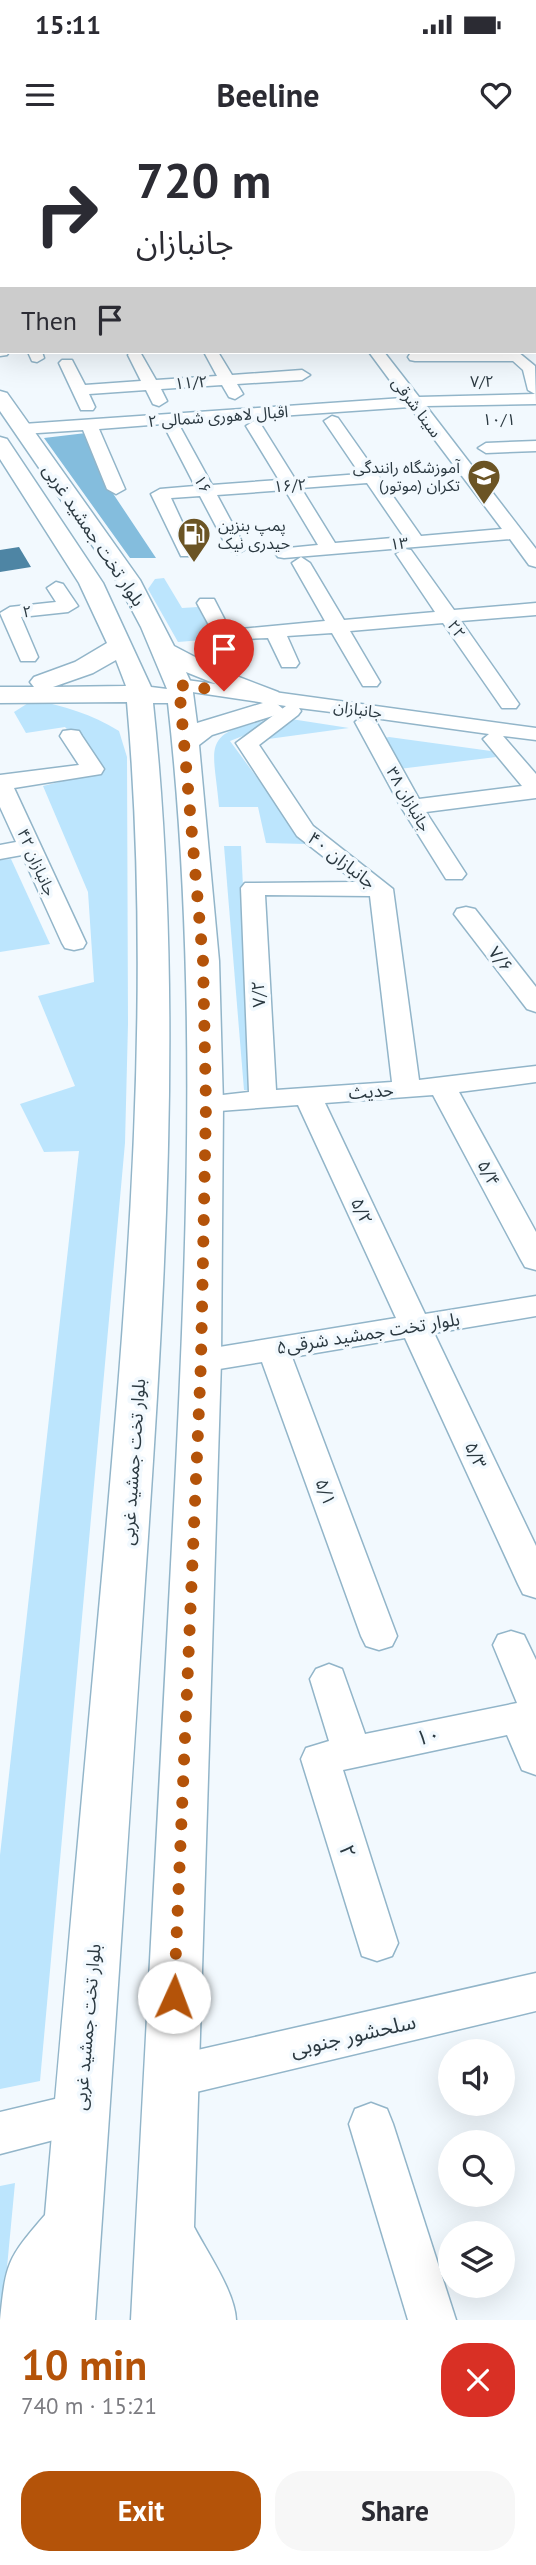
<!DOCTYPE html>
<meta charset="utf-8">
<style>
:root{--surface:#fff;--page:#f7f7f7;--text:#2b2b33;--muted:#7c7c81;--accent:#b45309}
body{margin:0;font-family:"PT Sans","Noto Sans Arabic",sans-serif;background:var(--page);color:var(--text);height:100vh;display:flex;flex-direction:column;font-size:26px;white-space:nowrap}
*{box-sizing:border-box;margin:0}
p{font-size:23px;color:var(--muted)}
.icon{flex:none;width:38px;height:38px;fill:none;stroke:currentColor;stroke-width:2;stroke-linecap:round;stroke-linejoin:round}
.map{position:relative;height:2180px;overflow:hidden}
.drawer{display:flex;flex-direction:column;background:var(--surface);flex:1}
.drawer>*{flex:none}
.hud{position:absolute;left:0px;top:0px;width:537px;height:214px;box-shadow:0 7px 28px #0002;background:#fff;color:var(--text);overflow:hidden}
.buttons{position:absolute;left:438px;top:1899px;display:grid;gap:14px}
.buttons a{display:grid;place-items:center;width:77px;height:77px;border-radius:50%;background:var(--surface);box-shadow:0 7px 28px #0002;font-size:35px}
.pin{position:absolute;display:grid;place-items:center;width:60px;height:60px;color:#fff;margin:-72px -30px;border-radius:50% 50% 50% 0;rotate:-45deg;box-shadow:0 0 7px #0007}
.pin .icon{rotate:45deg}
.me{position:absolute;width:77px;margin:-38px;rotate:2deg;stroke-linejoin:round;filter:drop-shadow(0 0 5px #0008)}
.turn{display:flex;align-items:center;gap:24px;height:147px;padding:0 21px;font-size:32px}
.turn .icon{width:91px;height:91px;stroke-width:2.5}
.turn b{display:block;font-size:49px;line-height:60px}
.then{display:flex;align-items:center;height:66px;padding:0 21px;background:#0003;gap:14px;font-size:26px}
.round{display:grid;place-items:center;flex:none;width:74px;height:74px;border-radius:28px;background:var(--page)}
.head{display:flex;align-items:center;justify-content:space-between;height:119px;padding:0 21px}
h1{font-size:42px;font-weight:700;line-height:52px;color:var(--accent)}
.button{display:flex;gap:14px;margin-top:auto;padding:14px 21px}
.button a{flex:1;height:80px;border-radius:28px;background:var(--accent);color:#fff;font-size:28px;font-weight:700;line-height:80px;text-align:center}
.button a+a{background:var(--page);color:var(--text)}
.status{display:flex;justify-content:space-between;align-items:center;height:49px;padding:0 35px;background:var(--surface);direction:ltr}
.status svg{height:19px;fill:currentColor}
header{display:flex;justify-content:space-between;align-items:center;height:91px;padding:0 21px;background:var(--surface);font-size:32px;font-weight:700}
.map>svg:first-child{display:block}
.green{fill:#bce5fd}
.forest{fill:#84bddd}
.building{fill:#4e85a4}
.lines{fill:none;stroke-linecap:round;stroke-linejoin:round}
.minor-casing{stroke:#92b5c9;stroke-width:3}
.major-casing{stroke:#92b5c9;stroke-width:3}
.minor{fill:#fff;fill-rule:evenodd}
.major{fill:#fff;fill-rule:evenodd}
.route{stroke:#b45309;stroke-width:12;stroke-dasharray:0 21.6}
.labels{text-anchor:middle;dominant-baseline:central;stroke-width:7;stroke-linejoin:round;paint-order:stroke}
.far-street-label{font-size:16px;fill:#2b3941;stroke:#f2f9fe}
.far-poi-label{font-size:16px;fill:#2b3941;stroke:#f2f9fe;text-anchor:end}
.street-label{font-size:18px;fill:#2b3941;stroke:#f2f9fe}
.near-street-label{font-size:21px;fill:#2b3941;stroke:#f2f9fe}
</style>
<div class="status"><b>15:11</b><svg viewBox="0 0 49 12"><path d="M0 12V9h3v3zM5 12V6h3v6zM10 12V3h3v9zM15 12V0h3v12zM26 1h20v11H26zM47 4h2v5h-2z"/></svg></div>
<header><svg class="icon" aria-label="menu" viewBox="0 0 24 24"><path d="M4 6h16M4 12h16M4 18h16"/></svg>Beeline<svg class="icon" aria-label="heart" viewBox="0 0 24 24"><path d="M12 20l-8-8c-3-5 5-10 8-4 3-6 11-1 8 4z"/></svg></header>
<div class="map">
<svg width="536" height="2180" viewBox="0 0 536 2180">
<rect width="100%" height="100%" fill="#f2f9fe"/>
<g class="green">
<path d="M164,438L182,468L198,467L215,499L178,502L148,449L155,439Z"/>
<path d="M33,560C65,566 91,574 119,591L127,617L128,884L125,1003L40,1941L0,1949V1715L79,1011L44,1012L20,964L75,946L38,856L94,842L88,752L43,646L104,631L65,587L26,593L14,572Z"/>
<path d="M291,579L349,588L261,600Z"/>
<path d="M269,580L258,590L230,601L306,704L266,703L258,667H219C214,606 199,593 269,580Z"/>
<path d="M389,597L491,611L496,617L399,629L381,599Z"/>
<path d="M224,706H241L253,950H244Z"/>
<path d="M11,719L50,804L0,812V720Z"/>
<path d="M15,2043L2,2180H0V2046Z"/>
</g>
<path class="forest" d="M86,293L114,355L156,418H130L44,298Z"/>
<path class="building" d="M19,407L31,427L0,432V410Z"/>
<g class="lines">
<defs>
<g id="minor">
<rect x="6" y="0" width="12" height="2"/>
<rect x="66" y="0" width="12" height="2"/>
<rect x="129" y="0" width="12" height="2"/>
<path d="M195,0H207L208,2H196Z"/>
<path d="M398,0H410L411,2H399Z"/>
<path d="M452,0H464L465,2H454Z"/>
<path d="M506,0H518L519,2H508Z"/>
<rect x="0" y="96" width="2" height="8"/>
<path d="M0,208L2,212H9L7,215L0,216Z"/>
<path d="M28,212H42L44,218L37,222L32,221Z"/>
<path d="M130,212H140L156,240L217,236L204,212H218L232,235L302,230L310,235L302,240L237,244L243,254L235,259L229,257L222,245L161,249L167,261L159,266L153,264L146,250L89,254L95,267L93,270H81L59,223L62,220H72L85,245L141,241L128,215Z"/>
<path d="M369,212H384L419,257L535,254L528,250L523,230L513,221H415L410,220L408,217L410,214L518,212L535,226L536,264L426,266L536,409V427L529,425L510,399L284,418L278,417L275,413L278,409L318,405L285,350L217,355L246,409L237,414L228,409L200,356L171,358L196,412L193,416H181L151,354L160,349L195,346L163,284L99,289L125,349L116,354L107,349L83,290L23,294L15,289L23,284L403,258ZM410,267L502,389L421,396L338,278L332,276L324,281L360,334L295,339L260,283L254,281L246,286L279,340L212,345L178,283ZM367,343L404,397L335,403L301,348Z"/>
<path d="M536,301V311L486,313L478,308L486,303Z"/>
<path d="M405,409L411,410L454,470L536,463V475L461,481L519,564L516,568H502L443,483L350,491L380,542L377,546H363L332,493L287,496L299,523L296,527H282L268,498L217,500L197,463L200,459H214L230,490L325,481L292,423L301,417L310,423L344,480L435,472L396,414Z"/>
<path d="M56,442L63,444L78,466L68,472L21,477L38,517L35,521H21L0,473L10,467L56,462L47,448Z"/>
<path d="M179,539L536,588V600L503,596L536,634V658L426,672L466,734L462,739H446L401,667L355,582L363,576L299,568L301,571L298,575L259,605L313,686L393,749L419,940L536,926V942L459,952L536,1092V1130L525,1127L521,1120L433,955L325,963L425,1174L536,1156V1176L434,1193L536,1406V1458L523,1454L518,1444L405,1198L292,1217L397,1496L392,1506L379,1510L366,1506L361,1496L262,1222L201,1232L190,1229L185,1221L190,1213L201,1210L396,1178L298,965L206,972L196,970L192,964L196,958L249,952L241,748L245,743L356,742L297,696L236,603L286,566L172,549L169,545L172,541ZM374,578L489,594L483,599L522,646L419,659ZM265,755L370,756L392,942L276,950Z"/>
<path d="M71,590L79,591L82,596L104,629L101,634L14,648L86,803L83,808L74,810L65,808L62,803L22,715L0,719V705L16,702L0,667V635L79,625L60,596L63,591Z"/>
<path d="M466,767L475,769L536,847V872L527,869L454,774L457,769Z"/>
<path d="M511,1491L524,1495L536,1520V1635L522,1630L507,1595L343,1630L398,1803L392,1816L377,1821L362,1816L301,1619L306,1608L329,1601L310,1539L316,1529L329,1524L342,1529L365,1594L517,1563L493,1505L498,1495Z"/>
<path d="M536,1833V1871L171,1958L155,1952L149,1937L155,1922L171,1916Z"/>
<path d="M80,1953L96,1959L102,1974L96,1989L0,2014V1972Z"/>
<path d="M371,1963L387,1969L393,1984L456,2180H408L349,1984L355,1969Z"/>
</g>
<g id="major">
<path d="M267,0H281L282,2H268Z"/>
<rect x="0" y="25" width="2" height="8"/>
<path d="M0,251L7,253L140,440L174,506L218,529L278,552L282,557L276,563L283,569L279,574L212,595L199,605L219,821L223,964L221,1221L194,2087C207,2112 235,2152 236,2180H131C144,1928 158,1676 171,1424C186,1137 200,850 168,563H153C184,855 165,1149 145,1441C129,1687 112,1934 95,2180H0C6,2122 7,2119 45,2075C64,1855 84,1634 104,1414C129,1131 152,846 127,562L0,563V547H34L30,542L34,537L75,522L107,503L79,443L0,319V297L7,299L103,443L151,547L167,549L141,487L116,440L0,271ZM116,520L126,546L53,547L93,533ZM186,532L263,563L197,583L192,545Z"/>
</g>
</defs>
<use href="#minor" class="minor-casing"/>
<use href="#major" class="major-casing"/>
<use href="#minor" class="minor"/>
<use href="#major" class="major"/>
</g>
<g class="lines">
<path class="route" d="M174,1857L201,1221L206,964L203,821L179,545L224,551"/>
</g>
<defs>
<symbol id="school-pin" viewBox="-11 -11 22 30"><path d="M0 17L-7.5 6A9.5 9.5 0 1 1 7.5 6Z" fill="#6b5424" stroke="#f2f9fe"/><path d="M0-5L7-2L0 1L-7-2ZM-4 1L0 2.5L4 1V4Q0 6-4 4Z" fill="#fff"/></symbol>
<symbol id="fuel-pin" viewBox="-11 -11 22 30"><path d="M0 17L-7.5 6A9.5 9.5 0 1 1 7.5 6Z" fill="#6b5424" stroke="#f2f9fe"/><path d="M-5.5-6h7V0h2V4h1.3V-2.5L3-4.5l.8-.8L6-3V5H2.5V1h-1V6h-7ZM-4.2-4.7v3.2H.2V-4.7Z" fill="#fff"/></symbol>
</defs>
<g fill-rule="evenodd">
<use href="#school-pin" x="465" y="317" width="38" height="52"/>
<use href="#fuel-pin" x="175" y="375" width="38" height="52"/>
</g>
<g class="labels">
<g class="far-street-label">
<text x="482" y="241">۷/۲</text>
<text transform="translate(191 242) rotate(-4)">۱۱/۲</text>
<text transform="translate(417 267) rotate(53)">سینا شرقی</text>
<text transform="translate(218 276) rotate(-4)">اقبال لاهوری شمالی ۲</text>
<text x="499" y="279">۱۰/۱</text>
<text transform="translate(203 344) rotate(62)">۱۶</text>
<text transform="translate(290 345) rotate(-4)">۱۶/۲</text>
<text transform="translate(399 403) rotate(-5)">۱۳</text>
<text transform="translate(27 471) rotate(-7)">۲</text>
<text transform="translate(457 489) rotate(55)">۲۲</text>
<text transform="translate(358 569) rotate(8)">جانبازان</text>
<text transform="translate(409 659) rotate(60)">۳۸ جانبازان</text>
<text transform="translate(37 722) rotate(66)">۴۲ جانبازان</text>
</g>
<g class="far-poi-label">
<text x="460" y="327">آموزشگاه رانندگی<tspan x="460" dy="18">تکران (موتور)</tspan></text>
<text x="218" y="385" text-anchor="start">پمپ بنزین<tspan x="218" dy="18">حیدری نیک</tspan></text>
</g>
<g class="street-label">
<text transform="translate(94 395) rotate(56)">بلوار تخت جمشید غربی</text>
<text transform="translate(342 720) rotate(38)">۴۰ جانبازان</text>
<text transform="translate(501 819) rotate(52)">۷/۶</text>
<text transform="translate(258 854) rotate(-93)">۷/۲</text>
<text transform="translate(371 951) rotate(-4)">حدیث</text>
<text transform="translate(489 1033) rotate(62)">۵/۴</text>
<text transform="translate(362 1071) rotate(65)">۵/۲</text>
<text transform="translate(368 1193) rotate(-9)">بلوار تخت جمشید شرقی۵</text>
<text transform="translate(476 1315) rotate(65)">۵/۳</text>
<text transform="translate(133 1322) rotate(-86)">بلوار تخت جمشید غربی</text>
<text transform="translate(326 1352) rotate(70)">۵/۱</text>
<text transform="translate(87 1887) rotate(-85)">بلوار تخت جمشید غربی</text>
</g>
<g class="near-street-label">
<text transform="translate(428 1596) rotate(-12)">۱۰</text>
<text transform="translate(348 1711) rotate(73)">۲</text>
<text transform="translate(353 1895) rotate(-13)">سلحشور جنوبی</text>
</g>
</g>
</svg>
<div class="buttons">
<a><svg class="icon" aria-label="sound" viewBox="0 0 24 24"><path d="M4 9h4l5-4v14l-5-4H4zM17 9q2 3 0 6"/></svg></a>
<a><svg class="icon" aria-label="search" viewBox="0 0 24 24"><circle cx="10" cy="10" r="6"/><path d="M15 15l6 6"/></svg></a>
<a><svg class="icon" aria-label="layers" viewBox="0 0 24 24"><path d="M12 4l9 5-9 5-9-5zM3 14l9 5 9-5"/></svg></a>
</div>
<div class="pin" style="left:224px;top:551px;background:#d93025"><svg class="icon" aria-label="arrive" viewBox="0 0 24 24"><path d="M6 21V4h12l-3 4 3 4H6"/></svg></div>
<svg class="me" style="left:174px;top:1857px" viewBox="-20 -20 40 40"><circle r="19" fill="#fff"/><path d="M0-13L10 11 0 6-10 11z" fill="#b45309"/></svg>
<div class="hud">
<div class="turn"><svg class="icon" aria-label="right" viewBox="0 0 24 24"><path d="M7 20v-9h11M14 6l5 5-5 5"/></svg><div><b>720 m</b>جانبازان</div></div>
<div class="then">Then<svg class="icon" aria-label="arrive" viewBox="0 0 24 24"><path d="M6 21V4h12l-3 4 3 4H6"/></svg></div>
</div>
</div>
<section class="drawer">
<div class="head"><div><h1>10 min</h1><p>740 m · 15:21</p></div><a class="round" style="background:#d93025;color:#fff"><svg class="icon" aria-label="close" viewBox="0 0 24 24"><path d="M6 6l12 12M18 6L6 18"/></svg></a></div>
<div class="button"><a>Exit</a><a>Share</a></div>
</section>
